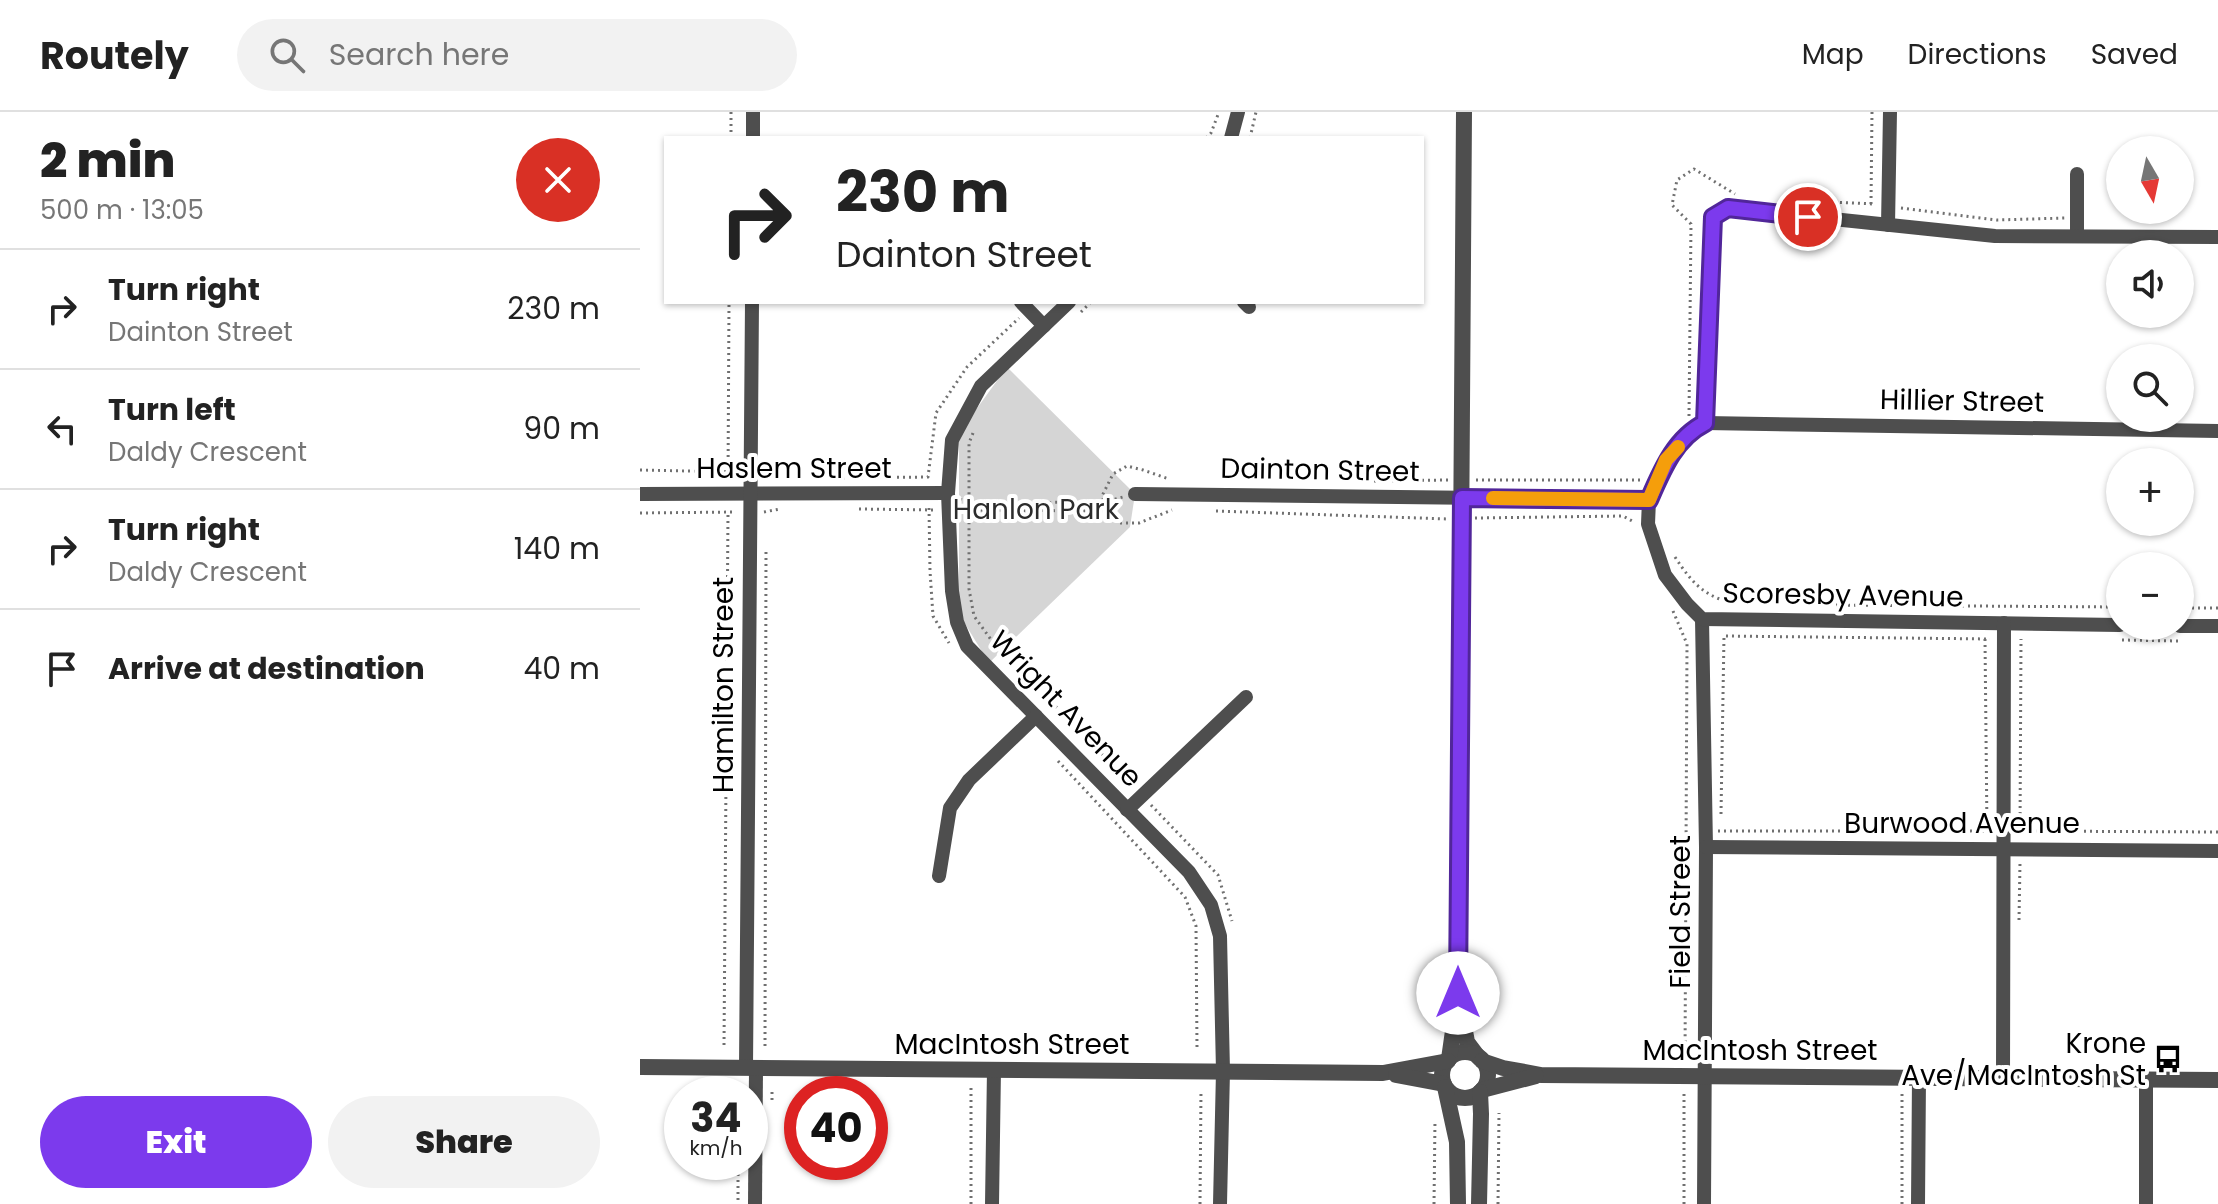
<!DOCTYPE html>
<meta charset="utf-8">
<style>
:root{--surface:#fff;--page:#f2f2f2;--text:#222;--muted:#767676;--line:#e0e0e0;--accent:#7c3aed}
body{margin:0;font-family:Poppins,sans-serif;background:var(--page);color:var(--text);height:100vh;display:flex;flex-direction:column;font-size:30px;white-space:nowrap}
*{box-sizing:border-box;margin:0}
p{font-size:26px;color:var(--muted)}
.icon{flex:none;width:44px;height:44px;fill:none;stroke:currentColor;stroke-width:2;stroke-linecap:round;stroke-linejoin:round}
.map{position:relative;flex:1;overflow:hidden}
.details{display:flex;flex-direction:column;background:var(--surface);width:640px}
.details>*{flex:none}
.banner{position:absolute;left:24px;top:24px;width:760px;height:168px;border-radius:0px;box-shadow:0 2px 6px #0004;background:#fff;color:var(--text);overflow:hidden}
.needle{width:52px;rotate:171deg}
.controls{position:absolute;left:1466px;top:24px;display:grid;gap:16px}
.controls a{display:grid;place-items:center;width:88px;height:88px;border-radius:50%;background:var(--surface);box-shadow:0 2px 6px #0004;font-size:40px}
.speed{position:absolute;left:24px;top:964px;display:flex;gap:16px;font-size:40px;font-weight:700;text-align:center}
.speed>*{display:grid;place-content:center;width:104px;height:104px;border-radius:50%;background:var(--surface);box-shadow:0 2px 6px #0004;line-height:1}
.speed small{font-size:20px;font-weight:400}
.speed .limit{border:12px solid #d22;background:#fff;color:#111}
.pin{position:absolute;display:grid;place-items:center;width:68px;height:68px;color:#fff;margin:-34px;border:4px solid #fff;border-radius:50%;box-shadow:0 2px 8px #0007}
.me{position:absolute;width:88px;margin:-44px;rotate:0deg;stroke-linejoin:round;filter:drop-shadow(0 0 6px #0008)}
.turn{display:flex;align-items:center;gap:28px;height:168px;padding:0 40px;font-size:36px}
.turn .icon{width:104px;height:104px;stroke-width:2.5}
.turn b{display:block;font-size:56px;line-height:68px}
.round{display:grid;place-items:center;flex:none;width:84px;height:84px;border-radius:42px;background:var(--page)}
.headline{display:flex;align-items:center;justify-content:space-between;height:136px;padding:0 40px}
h1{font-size:48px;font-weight:800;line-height:60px}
.action{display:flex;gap:16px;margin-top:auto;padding:16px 40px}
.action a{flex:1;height:92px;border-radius:48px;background:var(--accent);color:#fff;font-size:32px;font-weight:800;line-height:92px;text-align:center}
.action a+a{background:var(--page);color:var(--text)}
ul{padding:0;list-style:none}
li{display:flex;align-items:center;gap:24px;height:120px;padding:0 40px;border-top:2px solid var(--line)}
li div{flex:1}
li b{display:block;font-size:30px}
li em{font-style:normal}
header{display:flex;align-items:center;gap:48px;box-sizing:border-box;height:112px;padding:0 40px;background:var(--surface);border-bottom:2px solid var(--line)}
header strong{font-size:38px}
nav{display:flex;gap:44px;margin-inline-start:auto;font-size:28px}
.search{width:560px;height:72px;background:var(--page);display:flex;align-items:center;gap:20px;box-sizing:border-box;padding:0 28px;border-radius:44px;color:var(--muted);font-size:30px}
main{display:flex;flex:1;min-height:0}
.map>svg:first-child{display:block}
.green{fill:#d5d5d5}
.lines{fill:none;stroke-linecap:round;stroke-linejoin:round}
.path{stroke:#707070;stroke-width:3;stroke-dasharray:2 4;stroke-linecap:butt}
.minor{stroke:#4e4e4e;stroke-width:14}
.tertiary{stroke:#4e4e4e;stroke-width:16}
.route-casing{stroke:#51269a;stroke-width:20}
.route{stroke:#7c3aed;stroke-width:14}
.slow{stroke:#f59e0b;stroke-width:14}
.labels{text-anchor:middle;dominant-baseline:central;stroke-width:8;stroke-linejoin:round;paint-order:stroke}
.street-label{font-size:28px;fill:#000;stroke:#fff}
.park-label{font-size:28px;fill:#2c2c2c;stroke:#fff}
.poi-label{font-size:28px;fill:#000;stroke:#fff;text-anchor:end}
</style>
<header>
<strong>Routely</strong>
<div class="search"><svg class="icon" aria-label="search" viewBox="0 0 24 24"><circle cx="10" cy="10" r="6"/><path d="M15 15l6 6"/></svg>Search here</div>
<nav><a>Map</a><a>Directions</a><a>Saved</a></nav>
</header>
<main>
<section class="details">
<div class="headline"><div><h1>2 min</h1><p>500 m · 13:05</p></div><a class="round" style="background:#d93025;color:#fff"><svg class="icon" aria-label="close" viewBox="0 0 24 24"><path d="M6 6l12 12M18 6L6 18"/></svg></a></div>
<ul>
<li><svg class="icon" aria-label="right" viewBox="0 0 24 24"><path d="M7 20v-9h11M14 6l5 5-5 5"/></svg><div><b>Turn right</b><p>Dainton Street</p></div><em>230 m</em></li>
<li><svg class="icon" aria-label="left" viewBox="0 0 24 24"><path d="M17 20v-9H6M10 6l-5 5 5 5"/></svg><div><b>Turn left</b><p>Daldy Crescent</p></div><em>90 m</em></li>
<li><svg class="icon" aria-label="right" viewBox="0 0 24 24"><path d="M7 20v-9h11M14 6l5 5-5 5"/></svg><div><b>Turn right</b><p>Daldy Crescent</p></div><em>140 m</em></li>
<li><svg class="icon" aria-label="arrive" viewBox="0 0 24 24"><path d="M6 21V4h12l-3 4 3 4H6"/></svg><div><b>Arrive at destination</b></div><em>40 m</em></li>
</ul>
<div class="action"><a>Exit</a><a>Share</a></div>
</section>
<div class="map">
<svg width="1578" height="1092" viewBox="0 0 1578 1092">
<rect width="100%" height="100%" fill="#fff"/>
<path class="green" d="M367,255L495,382L490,415L349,551L319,502V321Z"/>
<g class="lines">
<g class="path">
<path d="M91,26V0"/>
<path d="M566,26L571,21L579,0"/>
<path d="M610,26L616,0"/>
<path d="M1170,89L1234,92"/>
<path d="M1231,92L1232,0"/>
<path d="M1261,96L1357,108L1425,106"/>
<path d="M441,200L451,190"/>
<path d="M1049,304L1051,112L1032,93L1037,68L1054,57L1095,82"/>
<path d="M333,321L329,331V477L334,504L352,529L492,673"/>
<path d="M0,358L96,360"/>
<path d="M203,366L288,365L296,301L327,255L379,206"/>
<path d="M836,368H1003"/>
<path d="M88,369L89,190"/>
<path d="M728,369L808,368"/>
<path d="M320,387L329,391L464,390L483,385"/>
<path d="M289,396L290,459L293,504L309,531"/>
<path d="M219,397L296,398"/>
<path d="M323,398L468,399L480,411H499L532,398"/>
<path d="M468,399L462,384L473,362L487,354L503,358L529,367"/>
<path d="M576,399L808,407"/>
<path d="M124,400L140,397"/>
<path d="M0,401L96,400"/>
<path d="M835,406L983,404L994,410"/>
<path d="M1035,445C1053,473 1067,487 1100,492"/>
<path d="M1184,493L1480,495"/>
<path d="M1540,496H1578"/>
<path d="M1033,499L1047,532L1045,948"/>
<path d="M1345,527L1347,719"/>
<path d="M1482,528L1538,529"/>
<path d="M418,649L545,785L556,814L557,936"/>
<path d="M511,693L578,763L592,809"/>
<path d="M1081,702L1084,524L1350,527"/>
<path d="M1078,719H1350"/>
<path d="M1378,719L1578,720"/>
<path d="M1380,720L1381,527"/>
<path d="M1379,808L1380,751"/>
<path d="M84,933L88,401"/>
<path d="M125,934L126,437"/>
<path d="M97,975V982"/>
<path d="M132,988V976"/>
<path d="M98,1050V1092"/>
<path d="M331,1092V976"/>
<path d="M560,1092L561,978"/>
<path d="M794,1092L795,1008"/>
<path d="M858,1092L859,1001"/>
<path d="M1044,1092V980"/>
<path d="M1262,1092V982"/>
</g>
<g class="minor">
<path d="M113,26V0"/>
<path d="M591,26L598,0"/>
<path d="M1437,62V124"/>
<path d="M1248,113L1250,0"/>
<path d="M381,190L404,214"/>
<path d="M429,190L341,274L312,328L308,381L312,479L317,510L327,534L549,760L571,793L580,824L583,959L580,1092"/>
<path d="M604,190L609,195"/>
<path d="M1065,311L1578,319"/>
<path d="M0,382L308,381"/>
<path d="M495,382L1009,388"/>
<path d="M1062,507L1066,735L1064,1092"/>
<path d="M1480,513L1062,507L1047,492L1025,463L1008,412L1009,388L1026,348L1055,316L1065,311L1073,105L1088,96L1355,124L1578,125"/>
<path d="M1540,514H1578"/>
<path d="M487,698L606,585"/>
<path d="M1066,735L1578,739"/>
<path d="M299,764L310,696L329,668L396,604"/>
<path d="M106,956L112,190"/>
<path d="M1363,966L1364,511"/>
<path d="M115,1092L116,956"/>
<path d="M352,1092L354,957"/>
<path d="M1278,1092L1279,965"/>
<path d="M1506,1092V967"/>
</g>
<g class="tertiary">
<path d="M824,0L818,881L827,930L839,946"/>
<circle cx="825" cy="963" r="23"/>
<path d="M809,947L816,898"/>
<path d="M842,949L863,956L901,963L1578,968"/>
<path d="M0,955L743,961L808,949"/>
<path d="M756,963L804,972"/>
<path d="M805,975L817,1030L818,1092"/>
<path d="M842,978L896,964"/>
<path d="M839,1092L841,1002L840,980"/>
</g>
</g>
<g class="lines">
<defs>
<path id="route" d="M818,881L822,386L1009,388C1022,358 1035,326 1065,311L1073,105L1088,96L1168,105"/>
</defs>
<use href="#route" class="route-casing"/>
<use href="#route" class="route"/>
<path class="slow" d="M853,386L1009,388L1026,348L1038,335"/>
</g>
<defs>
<symbol id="bus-bare" viewBox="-9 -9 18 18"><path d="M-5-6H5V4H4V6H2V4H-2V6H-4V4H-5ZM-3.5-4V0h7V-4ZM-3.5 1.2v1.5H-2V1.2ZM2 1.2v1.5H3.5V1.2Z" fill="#000" stroke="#fff" stroke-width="2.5" paint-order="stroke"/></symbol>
</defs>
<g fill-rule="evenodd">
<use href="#bus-bare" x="1508" y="927" width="40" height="40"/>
</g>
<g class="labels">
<g class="street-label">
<text transform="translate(1322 289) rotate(1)">Hillier Street</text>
<text x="154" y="356">Haslem Street</text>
<text transform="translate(680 358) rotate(1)">Dainton Street</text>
<text transform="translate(1203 483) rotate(1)">Scoresby Avenue</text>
<text transform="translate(83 573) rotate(-90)">Hamilton Street</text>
<text transform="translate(426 597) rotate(46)">Wright Avenue</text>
<text x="1322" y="711">Burwood Avenue</text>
<text transform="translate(1040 800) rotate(-90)">Field Street</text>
<text x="372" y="932">MacIntosh Street</text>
<text x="1120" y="938">MacIntosh Street</text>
</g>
<g class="park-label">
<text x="396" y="397">Hanlon Park</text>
</g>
<g class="poi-label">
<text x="1506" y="931">Krone<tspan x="1506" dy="32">Ave/MacIntosh St</tspan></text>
</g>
</g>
</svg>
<div class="controls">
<a><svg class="needle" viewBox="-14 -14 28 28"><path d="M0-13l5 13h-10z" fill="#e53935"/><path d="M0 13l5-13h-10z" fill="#767676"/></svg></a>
<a><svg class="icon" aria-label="sound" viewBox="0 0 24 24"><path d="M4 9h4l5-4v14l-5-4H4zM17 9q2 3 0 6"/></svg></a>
<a><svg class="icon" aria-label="search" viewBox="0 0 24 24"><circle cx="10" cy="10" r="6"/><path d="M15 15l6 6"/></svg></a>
<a>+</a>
<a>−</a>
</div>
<div class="speed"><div>34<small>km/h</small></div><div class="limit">40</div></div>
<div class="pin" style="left:1168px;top:105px;background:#d93025"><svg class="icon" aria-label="arrive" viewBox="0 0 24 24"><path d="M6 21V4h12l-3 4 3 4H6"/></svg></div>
<svg class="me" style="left:818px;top:881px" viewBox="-20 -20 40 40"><circle r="19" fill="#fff"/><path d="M0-13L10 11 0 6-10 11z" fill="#7c3aed"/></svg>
<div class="banner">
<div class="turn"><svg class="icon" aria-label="right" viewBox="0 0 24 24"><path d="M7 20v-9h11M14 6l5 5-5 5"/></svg><div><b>230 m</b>Dainton Street</div></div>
</div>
</div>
</main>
